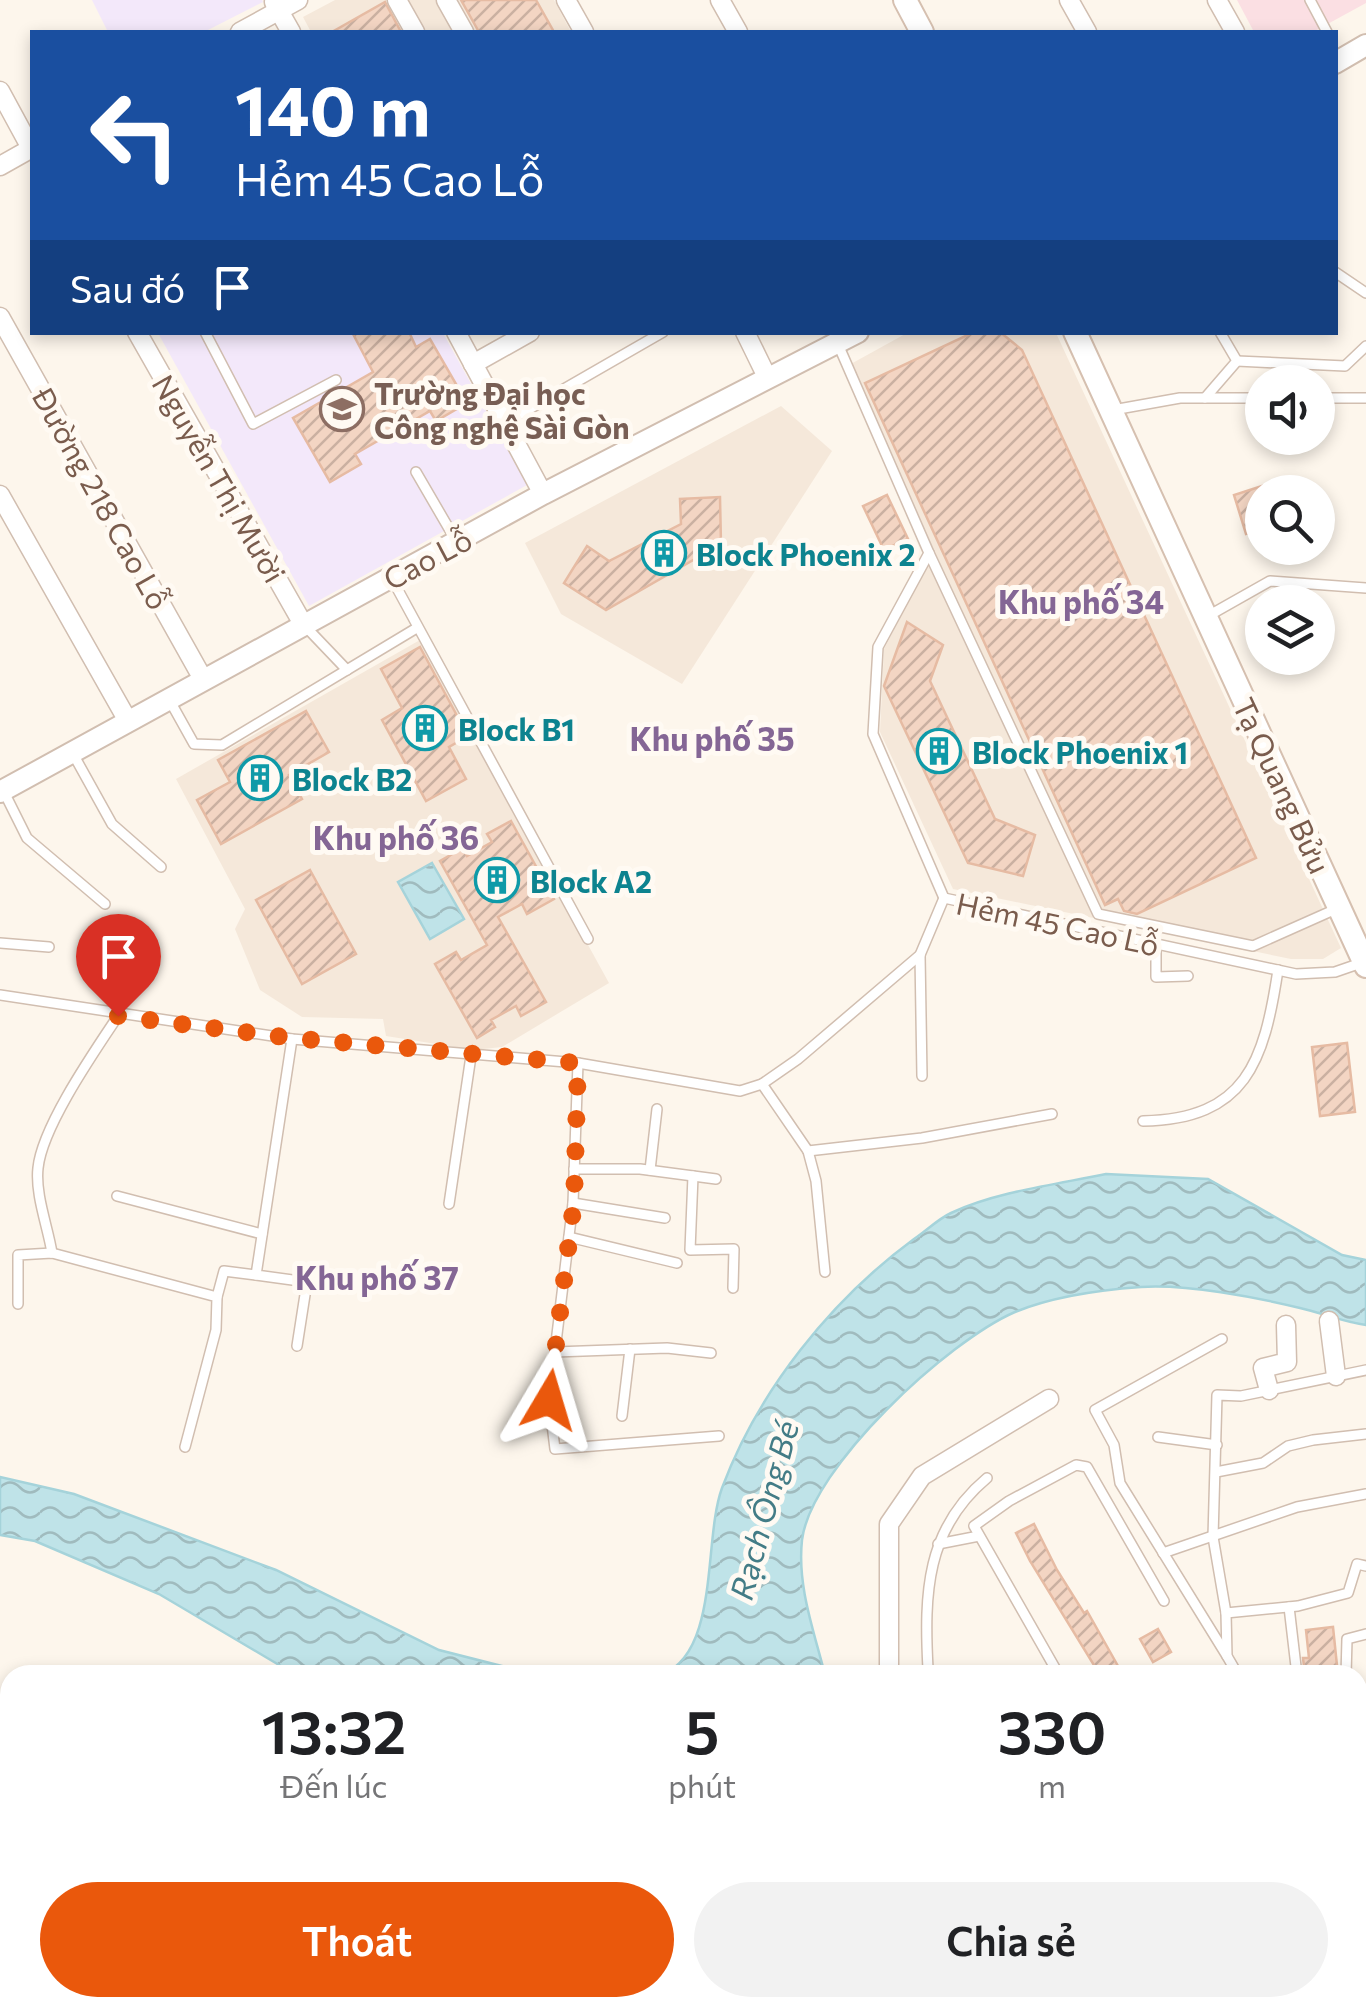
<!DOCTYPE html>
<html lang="vi">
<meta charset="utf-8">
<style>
:root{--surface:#fff;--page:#f2f2f2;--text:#202124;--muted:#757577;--accent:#ea580c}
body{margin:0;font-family:Commissioner,sans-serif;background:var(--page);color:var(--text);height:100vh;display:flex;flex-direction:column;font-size:38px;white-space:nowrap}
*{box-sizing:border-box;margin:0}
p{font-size:32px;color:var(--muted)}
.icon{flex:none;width:55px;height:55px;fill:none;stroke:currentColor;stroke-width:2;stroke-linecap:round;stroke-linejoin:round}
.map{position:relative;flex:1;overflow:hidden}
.sheet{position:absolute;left:0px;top:1665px;width:1368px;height:352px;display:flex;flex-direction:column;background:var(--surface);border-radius:30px 30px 0 0;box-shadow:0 5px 15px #0003}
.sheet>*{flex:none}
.guide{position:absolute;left:30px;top:30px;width:1308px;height:305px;border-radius:0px;box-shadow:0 5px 15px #0003;background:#1a4fa0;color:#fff;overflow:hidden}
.fabs{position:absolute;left:1245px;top:365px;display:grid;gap:20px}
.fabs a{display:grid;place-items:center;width:90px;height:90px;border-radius:50%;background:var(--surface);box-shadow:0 5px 15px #0003;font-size:50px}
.pin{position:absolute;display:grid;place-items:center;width:85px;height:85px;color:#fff;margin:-102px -42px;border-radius:50% 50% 50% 0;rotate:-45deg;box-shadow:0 0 10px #0007}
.pin .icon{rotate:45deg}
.me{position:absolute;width:110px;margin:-55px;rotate:7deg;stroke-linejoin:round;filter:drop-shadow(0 0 8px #0008)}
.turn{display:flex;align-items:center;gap:35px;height:210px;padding:0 40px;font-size:45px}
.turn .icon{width:130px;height:130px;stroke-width:2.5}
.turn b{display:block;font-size:70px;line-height:85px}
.then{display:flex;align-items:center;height:95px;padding:0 40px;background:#0003;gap:20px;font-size:38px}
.eta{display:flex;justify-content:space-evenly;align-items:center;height:170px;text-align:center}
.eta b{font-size:60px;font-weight:600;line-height:70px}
.primary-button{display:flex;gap:20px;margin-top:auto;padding:20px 40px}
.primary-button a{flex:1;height:115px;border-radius:60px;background:var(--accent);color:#fff;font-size:40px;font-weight:600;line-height:115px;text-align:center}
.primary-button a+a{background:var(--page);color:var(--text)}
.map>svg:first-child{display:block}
.residential{fill:#f5e8da}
.education{fill:#f3e8fa}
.medical{fill:#fbdfe3}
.water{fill:url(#water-waves);stroke:#a5d3da;stroke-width:2.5}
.building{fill:url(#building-hatch);stroke:#e6bba3;stroke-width:2.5}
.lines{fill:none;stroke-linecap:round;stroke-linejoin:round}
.service-casing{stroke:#d1beb0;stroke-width:12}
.minor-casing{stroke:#d1beb0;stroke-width:21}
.tertiary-casing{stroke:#d1beb0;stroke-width:24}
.secondary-casing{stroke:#d6c0b0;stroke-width:26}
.service{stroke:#fff;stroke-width:9}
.minor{stroke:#fff;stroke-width:18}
.tertiary{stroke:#fff;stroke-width:20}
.secondary{stroke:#fff;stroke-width:22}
.route{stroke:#ea580c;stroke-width:18;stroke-dasharray:0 32.4}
.labels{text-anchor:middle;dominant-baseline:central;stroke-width:10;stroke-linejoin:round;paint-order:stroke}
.education-label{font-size:30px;font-weight:bold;fill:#785e54;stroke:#fffaf3;text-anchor:start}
.street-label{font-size:30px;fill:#7a5c4d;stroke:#fffaf3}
.culture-label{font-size:30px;font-weight:bold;fill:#0d838f;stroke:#fffaf3;text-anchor:start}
.neighbourhood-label{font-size:32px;font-weight:bold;fill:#846695;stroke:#fffaf3}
.water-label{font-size:32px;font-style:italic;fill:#437c86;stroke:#fffaf3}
</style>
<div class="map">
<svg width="1366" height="2016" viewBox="0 0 1366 2016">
<defs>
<pattern id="water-waves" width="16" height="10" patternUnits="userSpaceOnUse" patternTransform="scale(2.5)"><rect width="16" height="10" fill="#bfe3e8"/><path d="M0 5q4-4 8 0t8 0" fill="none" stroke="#a0bbbe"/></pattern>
<pattern id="building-hatch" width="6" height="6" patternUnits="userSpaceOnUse" patternTransform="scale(2.5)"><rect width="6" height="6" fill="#f3d5c3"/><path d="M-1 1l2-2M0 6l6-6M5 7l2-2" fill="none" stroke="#cab0a1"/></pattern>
</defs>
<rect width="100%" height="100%" fill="#fdf6ec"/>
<g class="residential">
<path d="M335,0H554L571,32H311L303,17Z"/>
<path d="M907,333H1056L1341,948L1323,959H1291L953,889L880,732L884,649L934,550L849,365Z"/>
<path d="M781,406L832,451L682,684L561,614L525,543Z"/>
<path d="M420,640L609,983L502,1047L474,1050L386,1036L383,1019L302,1017L260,990L235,929L245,909L176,779Z"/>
</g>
<g class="education">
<path d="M92,0H262L263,2L204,32H108Z"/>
<path d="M158,333H443L527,485L309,606Z"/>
</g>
<path class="medical" d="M1237,0H1366V3L1313,32H1254Z"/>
<g class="water">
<path d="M432,863L464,919L430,939L398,882Z"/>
<path d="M1106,1174L1208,1179L1342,1255L1366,1260V1325C1343,1322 1322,1313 1300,1308C1255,1297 1187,1284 1141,1287C1099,1290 1054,1296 1015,1312C948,1341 811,1467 802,1540C797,1586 814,1631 825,1675H662C720,1651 703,1540 722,1488C758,1391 831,1300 914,1239C926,1231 938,1219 951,1213C995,1192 1058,1184 1106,1174Z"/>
<path d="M0,1477L74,1494L276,1570L439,1650L537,1675H296L159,1594L35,1541L0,1535Z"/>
</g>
<g class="building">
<path d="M461,0H536L554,32H479Z"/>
<path d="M385,2L401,32H332Z"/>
<path d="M352,332H409L416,347L430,339L467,403L436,421L430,411L355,454L361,464L330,482L293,418L373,372Z"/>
<path d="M974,332H1000L1022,350L1256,858L1137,914L1124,911L1118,899L1105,905L865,383Z"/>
<path d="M1262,486V529L1246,534L1234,495Z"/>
<path d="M887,495L908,539L884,550L863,506Z"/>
<path d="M720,497L721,544L606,610L564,583L587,546L609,561L681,524L680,499Z"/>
<path d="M907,622L943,645L930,681L995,819L1035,835L1023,876L968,863L884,686Z"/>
<path d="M420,647L468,736L449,747L466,779L426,801L382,720L402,708L381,669Z"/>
<path d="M306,711L329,752L289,775L302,799L221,844L197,800L230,782L218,760Z"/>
<path d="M511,821L554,899L527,914L522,904L498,917L546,1002L521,1016L516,1006L491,1020L495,1027L477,1038L435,964L456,952L461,960L487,945L440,861L463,848L467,856L492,842L487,834Z"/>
<path d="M310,870L356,954L302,984L256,900Z"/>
<path d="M1347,1043L1355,1112L1320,1116L1312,1047Z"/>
<path d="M1034,1524L1057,1570L1084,1613L1087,1611L1123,1675H1100L1030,1561L1016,1533Z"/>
<path d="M1333,1627L1338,1675H1305L1303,1658H1309L1306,1630Z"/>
<path d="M1158,1629L1171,1652L1153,1662L1140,1639Z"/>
</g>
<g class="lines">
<defs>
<g id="service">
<path d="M1310,0L1327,32"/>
<path d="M1335,272L1366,293"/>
<path d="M205,332L253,424L336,380"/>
<path d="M837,342L929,553L878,647L873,734L944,898"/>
<path d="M1237,361L1345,366L1366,346"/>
<path d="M1205,398L1237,361L1220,332"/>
<path d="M1318,398H1366"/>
<path d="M1113,410L1180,398H1262"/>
<path d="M505,423L663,332"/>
<path d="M416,472L455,539"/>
<path d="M929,553L1098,914L1253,946L1336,909"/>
<path d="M392,579L588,939"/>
<path d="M1208,616L1270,581L1366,588"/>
<path d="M305,626L347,670"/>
<path d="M170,701L194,744L222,745L415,629"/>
<path d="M72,752L112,824L161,867"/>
<path d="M3,790L27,838L105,904"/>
<path d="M944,898L1296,974L1335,972L1361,963"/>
<path d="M0,943L49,947"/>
<path d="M1156,944V977L1188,976"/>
<path d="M920,955L922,1076"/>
<path d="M0,995L292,1039L578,1063L740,1091L762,1084L798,1059L920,955L944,898"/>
<path d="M292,1039L256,1275L307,1282L297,1346"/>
<path d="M578,1063L573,1203L549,1400L555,1449L719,1436"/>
<path d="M762,1084L808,1151L922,1138L1052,1114"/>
<path d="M1143,1121C1246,1119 1264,1062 1278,970"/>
<path d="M808,1151L816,1181L825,1272"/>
<path d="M574,1169H640L716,1179"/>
<path d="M650,1170L657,1109"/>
<path d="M693,1176L690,1250L734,1249L733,1288"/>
<path d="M117,1196L262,1234"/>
<path d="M573,1203L665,1218"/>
<path d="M449,1204L471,1056"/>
<path d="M569,1237L677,1263"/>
<path d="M52,1253C48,1227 35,1195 38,1168C42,1127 94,1052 118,1016"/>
<path d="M217,1297L224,1271L256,1275"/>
<path d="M18,1304V1255L52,1253L217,1297L216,1330L185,1447"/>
<path d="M1222,1339L1095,1410L1114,1445L1120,1483L1227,1656"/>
<path d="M555,1352L667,1348L711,1353"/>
<path d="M622,1416L630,1349"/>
<path d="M1158,1437L1217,1445"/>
<path d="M1216,1472L1263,1463L1288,1446L1313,1440L1366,1434"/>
<path d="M938,1544L979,1536"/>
<path d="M1163,1553L1297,1507L1366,1494"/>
<path d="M1289,1607L1297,1675"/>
<path d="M1226,1613L1298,1606L1348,1593L1357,1564L1366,1566"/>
<path d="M928,1669C924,1593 926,1529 987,1478"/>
<path d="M1059,1675L974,1526L1009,1501L1076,1465L1087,1467L1164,1601"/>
<path d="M1238,1675L1227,1656L1226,1613L1213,1537L1217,1395L1241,1396L1366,1370"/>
<path d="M1346,1675L1347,1639L1366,1634"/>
<path d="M1358,1717L1366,1716"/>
<path d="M1358,1754L1366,1787"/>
<path d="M0,1905H10"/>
<path d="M1358,1988L1366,1983"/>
<path d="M29,2008V2016"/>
<path d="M136,2008L137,2016"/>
<path d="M533,2008L534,2016"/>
<path d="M699,2008L764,2013"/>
<path d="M1046,2008L1051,2016"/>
<path d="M272,2010L307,2016"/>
<path d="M350,2016L412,2008"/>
<path d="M1310,2016L1324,2008"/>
</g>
<g id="minor">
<path d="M397,0L415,32"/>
<path d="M446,0L464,32"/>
<path d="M566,0L584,32"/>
<path d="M720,0L738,32"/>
<path d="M1069,0L1087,32"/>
<path d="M1217,0L1235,32"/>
<path d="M274,2L291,32"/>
<path d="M240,32L298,0"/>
<path d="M0,91L32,150"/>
<path d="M0,166L32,148"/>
<path d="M0,317L203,679"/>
<path d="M137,332L303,624"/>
<path d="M456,332L543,494"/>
<path d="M745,332L767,377"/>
<path d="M473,364L530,332"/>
<path d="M0,495L128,721"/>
<path d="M1329,1321L1336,1376"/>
<path d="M1269,1390L1263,1368L1287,1362L1286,1325"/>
<path d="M889,1675V1524L922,1476L1049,1399"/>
<path d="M948,2008L950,2016"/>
</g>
<g id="tertiary">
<path d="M1335,63L1366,45"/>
<path d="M0,792L543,494L858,332"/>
</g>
<g id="secondary">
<path d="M905,0L922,32"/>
<path d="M1075,332L1366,966"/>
</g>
</defs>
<use href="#service" class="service-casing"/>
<use href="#minor" class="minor-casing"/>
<use href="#tertiary" class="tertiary-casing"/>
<use href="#secondary" class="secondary-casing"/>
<use href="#service" class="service"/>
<use href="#minor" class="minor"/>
<use href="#tertiary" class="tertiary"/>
<use href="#secondary" class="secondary"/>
</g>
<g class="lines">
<path class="route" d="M118,1016L292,1038L578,1063L574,1202L549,1400"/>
</g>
<defs>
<symbol id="university-ring" viewBox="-11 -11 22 22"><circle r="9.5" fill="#fffaf3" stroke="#8d6e63" stroke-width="1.5"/><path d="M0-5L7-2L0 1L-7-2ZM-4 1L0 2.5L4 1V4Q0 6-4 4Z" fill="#8d6e63"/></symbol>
<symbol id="building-ring" viewBox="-11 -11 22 22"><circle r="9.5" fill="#fffaf3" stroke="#0f9aa8" stroke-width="1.5"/><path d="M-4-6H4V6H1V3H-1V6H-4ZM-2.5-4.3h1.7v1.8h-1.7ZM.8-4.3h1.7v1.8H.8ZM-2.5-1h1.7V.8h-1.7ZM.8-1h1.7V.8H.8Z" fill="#0f9aa8"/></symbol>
</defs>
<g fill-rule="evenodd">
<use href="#university-ring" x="317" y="384" width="50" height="50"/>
<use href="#building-ring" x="639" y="528" width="50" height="50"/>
<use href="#building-ring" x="400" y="703" width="50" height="50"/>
<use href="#building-ring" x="914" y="726" width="50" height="50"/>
<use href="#building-ring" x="235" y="753" width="50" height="50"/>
<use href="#building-ring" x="472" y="855" width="50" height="50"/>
</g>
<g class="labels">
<g class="education-label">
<text x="374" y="392">Trường Đại học<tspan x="374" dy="34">Công nghệ Sài Gòn</tspan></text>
</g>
<g class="street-label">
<text transform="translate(220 478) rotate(60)">Nguyễn Thị Mười</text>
<text transform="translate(102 498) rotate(61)">Đường 218 Cao Lỗ</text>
<text transform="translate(427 558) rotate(-28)">Cao Lỗ</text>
<text transform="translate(1283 785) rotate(65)">Tạ Quang Bửu</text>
<text transform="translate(1058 923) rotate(12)">Hẻm 45 Cao Lỗ</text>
</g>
<g class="culture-label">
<text x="696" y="553">Block Phoenix 2</text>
<text x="458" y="728">Block B1</text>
<text x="972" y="751">Block Phoenix 1</text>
<text x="292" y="778">Block B2</text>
<text x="530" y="880">Block A2</text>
</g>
<g class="neighbourhood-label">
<text x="1081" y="601">Khu phố 34</text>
<text x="712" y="738">Khu phố 35</text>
<text x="396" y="837">Khu phố 36</text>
<text x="377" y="1277">Khu phố 37</text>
</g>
<g class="water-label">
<text transform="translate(763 1510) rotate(-75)">Rạch Ông Bé</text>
</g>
</g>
</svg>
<div class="fabs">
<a><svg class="icon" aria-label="sound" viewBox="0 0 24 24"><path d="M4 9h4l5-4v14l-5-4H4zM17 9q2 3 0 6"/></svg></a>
<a><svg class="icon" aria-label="search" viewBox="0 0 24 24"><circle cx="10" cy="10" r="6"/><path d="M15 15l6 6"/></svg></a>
<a><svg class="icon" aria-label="layers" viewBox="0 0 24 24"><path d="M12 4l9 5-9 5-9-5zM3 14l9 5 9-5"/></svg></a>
</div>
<div class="pin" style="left:118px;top:1016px;background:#d93025"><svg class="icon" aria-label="arrive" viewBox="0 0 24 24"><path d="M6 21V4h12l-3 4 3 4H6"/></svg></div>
<svg class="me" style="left:549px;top:1400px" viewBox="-20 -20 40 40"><path d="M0-17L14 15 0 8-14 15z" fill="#ea580c" stroke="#fff" stroke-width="4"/></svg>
<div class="guide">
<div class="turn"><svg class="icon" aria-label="left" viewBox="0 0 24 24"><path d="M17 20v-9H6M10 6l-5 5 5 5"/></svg><div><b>140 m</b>Hẻm 45 Cao Lỗ</div></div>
<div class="then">Sau đó<svg class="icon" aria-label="arrive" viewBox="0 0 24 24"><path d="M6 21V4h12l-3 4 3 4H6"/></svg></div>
</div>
<section class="sheet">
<div class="eta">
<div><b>13:32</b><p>Đến lúc</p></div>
<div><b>5</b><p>phút</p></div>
<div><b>330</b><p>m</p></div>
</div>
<div class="primary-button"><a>Thoát</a><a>Chia sẻ</a></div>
</section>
</div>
